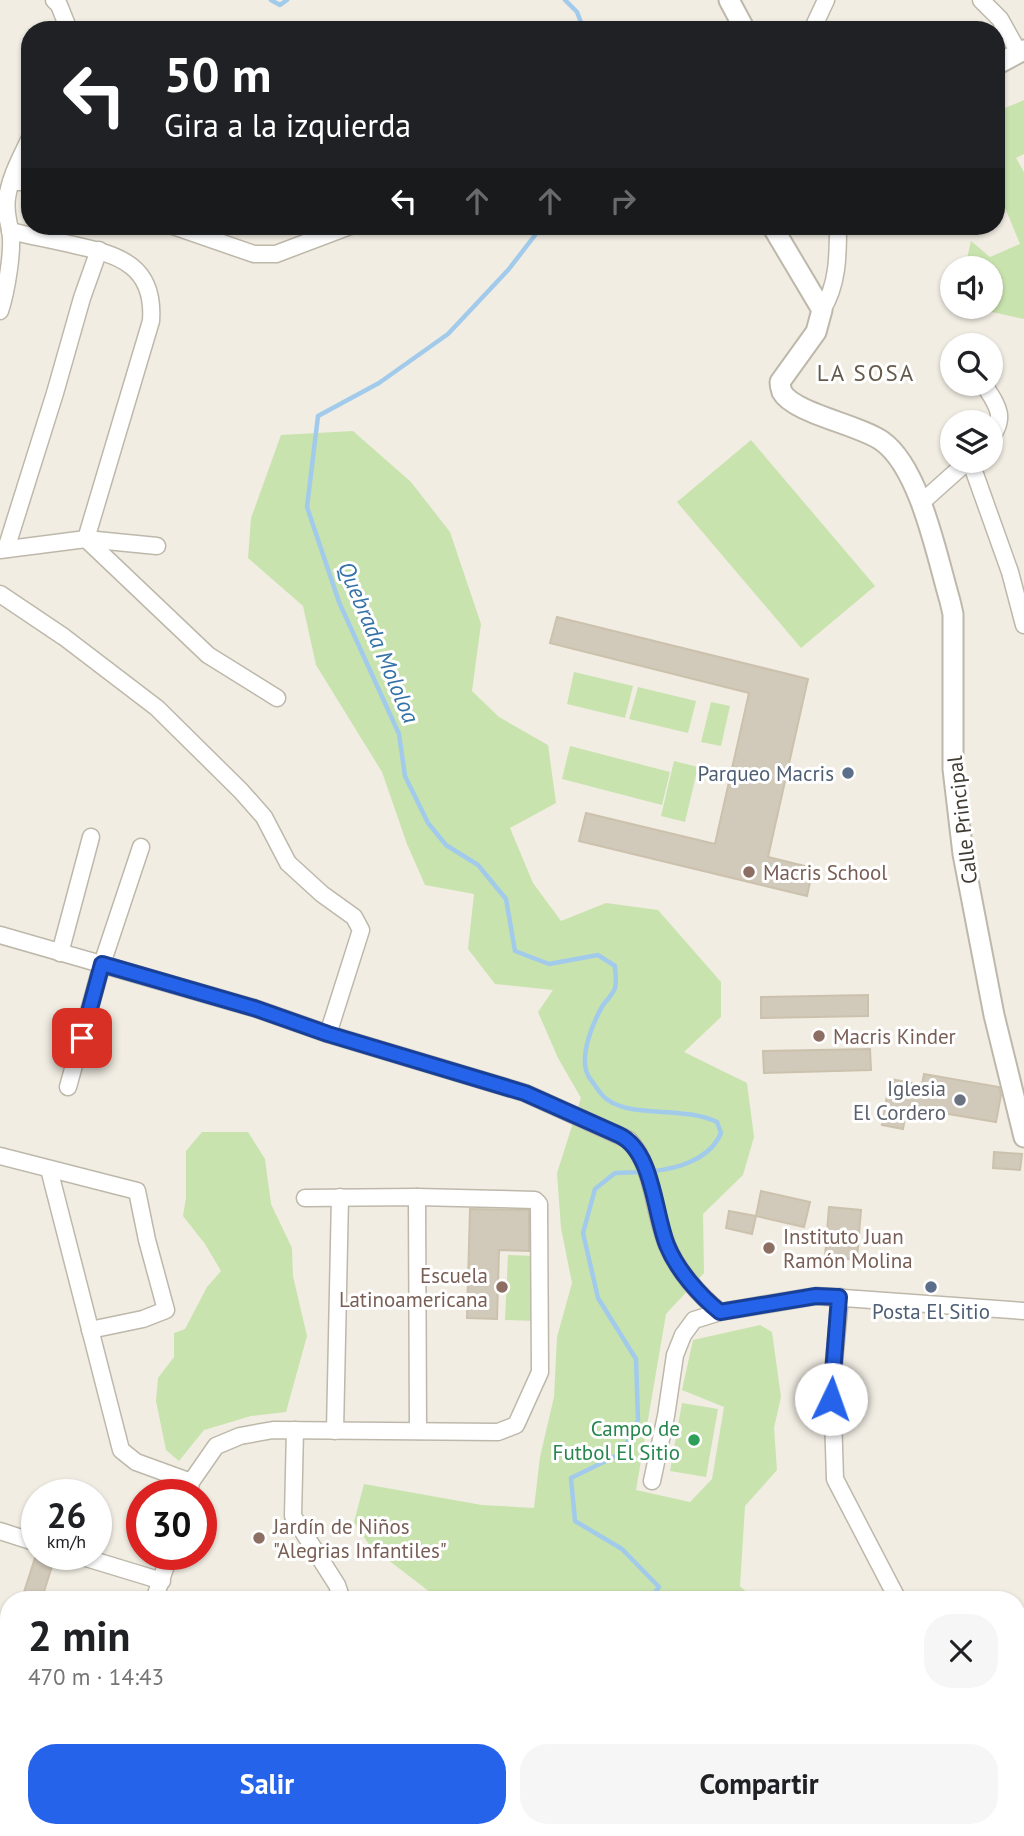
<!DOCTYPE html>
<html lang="es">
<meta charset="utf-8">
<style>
:root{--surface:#fff;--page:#f6f6f6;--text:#202124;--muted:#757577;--accent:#2563eb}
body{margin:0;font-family:"PT Sans",sans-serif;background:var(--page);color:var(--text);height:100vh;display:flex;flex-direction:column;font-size:26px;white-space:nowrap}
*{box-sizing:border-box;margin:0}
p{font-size:23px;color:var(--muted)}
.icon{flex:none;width:38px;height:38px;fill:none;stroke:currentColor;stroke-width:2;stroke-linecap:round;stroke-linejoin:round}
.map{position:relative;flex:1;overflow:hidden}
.side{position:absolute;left:0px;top:1591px;width:1026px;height:247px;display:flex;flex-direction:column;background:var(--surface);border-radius:28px 28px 0 0;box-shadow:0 2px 5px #0004}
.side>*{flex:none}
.guide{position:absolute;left:21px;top:21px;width:984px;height:214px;border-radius:28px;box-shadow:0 2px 5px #0004;background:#202124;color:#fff;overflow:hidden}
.controls{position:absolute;left:940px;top:256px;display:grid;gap:14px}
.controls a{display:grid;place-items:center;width:63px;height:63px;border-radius:50%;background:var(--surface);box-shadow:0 2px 5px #0004;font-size:35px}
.speed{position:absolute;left:21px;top:1479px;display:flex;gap:14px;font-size:35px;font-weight:700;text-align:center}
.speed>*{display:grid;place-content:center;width:91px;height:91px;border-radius:50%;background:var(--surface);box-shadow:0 2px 5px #0004;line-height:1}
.speed small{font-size:18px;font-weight:400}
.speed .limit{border:10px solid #d22;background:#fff;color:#111}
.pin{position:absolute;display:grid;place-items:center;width:60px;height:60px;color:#fff;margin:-30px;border-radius:14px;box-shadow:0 4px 10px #0006}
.me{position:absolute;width:77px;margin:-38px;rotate:3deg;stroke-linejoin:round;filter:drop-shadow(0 0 5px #0008)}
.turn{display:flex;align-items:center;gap:24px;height:147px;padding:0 28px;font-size:32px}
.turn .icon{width:91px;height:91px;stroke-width:2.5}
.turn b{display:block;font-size:49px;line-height:60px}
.lanes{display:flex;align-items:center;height:66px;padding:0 28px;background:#0003;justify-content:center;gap:35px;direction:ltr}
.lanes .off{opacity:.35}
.round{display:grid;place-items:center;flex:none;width:74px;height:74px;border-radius:28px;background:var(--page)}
.head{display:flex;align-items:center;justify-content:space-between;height:119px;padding:0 28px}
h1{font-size:42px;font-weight:600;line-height:52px}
.button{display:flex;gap:14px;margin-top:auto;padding:14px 28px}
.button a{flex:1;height:80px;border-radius:28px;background:var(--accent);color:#fff;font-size:28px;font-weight:600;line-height:80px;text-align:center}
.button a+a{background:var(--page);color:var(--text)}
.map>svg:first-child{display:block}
.green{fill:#c9e3ae}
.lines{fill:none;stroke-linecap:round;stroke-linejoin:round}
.stream{stroke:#a2cbeb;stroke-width:4.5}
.building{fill:#d1c9ba;stroke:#ccc1ad;stroke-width:2}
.minor-casing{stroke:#beb8aa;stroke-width:19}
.tertiary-casing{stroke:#beb8aa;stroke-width:23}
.minor{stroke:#fff;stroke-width:16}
.tertiary{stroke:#fff;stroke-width:19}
.route-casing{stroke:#184099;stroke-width:18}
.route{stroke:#2563eb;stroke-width:12}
.service-dot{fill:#5c6f8a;stroke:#fff;stroke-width:2.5}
.education-dot{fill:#8d6e63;stroke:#fff;stroke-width:2.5}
.worship-dot{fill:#6b7280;stroke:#fff;stroke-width:2.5}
.leisure-dot{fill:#2e9e5b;stroke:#fff;stroke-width:2.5}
.labels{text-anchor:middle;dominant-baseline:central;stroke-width:6;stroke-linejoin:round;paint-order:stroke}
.service-label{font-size:21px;fill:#4e5e75;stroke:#fff;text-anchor:end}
.street-label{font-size:21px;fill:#423d34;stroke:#fff}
.education-label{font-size:21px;fill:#785e54;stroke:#fff;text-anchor:start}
.worship-label{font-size:21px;fill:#5b616d;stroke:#fff;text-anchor:end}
.leisure-label{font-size:21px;fill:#27864d;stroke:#fff;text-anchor:end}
.neighbourhood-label{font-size:23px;letter-spacing:2px;fill:#645b4c;stroke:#fff}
.water-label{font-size:23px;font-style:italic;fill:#3472a7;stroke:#fff}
</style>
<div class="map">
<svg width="1024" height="1836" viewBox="0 0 1024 1836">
<rect width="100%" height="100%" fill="#f1ede3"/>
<g class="green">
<path d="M1024,100V154L1016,158L1024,172V319L974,308L973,306H990V268L965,267L971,241L990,257L1020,244L1006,210L996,197V112Z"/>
<path d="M353,431L411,482L450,532L481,624L472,691L499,717L548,745L556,803L510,828L533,883L561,921L606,903L658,910L721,982V1017L684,1052L747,1083L754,1137L743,1175L703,1214L704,1273L666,1314L636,1490L690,1502L712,1479L724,1407L682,1390L693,1340L760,1325L772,1332L781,1397L774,1428L777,1470L745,1506L740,1586L754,1599H439L370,1546L354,1522L364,1484L482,1505L534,1508L540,1457L554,1397L557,1337L572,1283L561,1228L557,1173L581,1098L558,1058L538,1012L553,990L495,984L468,949L474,894L425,885L407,844L382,772L316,665L303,606L248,558L251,518L281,435Z"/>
<path d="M751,440L875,586L801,648L677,502Z"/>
<path d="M574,672L633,686L625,718L567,704Z"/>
<path d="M638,687L696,701L688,733L629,719Z"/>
<path d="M711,702L730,706L721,746L701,742Z"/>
<path d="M570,746L670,772L662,805L562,779Z"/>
<path d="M674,761L698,767L685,822L661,816Z"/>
<path d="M202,1132H248L265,1159L271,1204L292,1248L293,1276L307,1336L286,1412L251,1416L204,1430L179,1461L166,1450L156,1401L158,1378L174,1357V1333L185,1329L207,1287L221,1271L205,1244L183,1216L186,1198V1151Z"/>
<path d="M508,1255L536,1256L534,1321L505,1320Z"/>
<path d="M682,1403L718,1409L706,1477L670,1471Z"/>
<path d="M763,1829H996L1007,1836H775Z"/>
</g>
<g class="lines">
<g class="stream">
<path d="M271,0L280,5L287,0"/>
<path d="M565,0L577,12L584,30"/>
<path d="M542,226L509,269L448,334L379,383L318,416L307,507L339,602L399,734L405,776L428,823L446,845L478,865L506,899L515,951L549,964L598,955L615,966C615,972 617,982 615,988C613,994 607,1000 603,1005C592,1024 576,1062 591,1080C596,1086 601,1096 608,1100C632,1118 685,1106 717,1122L721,1133C710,1159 678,1169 652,1171"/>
<path d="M643,1172L615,1173L595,1189L583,1233L598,1298L636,1359L638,1420L622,1453L571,1478L575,1521L622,1549L659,1587L649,1600"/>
<path d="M857,1829L865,1836"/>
</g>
</g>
<g class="building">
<path d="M557,617L808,679L768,857L813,868L807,896L579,841L586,813L715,844L749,693L550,643Z"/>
<path d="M868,995V1016L761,1018V997Z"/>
<path d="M870,1049L871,1070L764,1073L763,1051Z"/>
<path d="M924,1074L999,1087L1001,1095L996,1122L907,1107L903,1129L882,1125L890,1079L922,1085Z"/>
<path d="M994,1152L1022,1154L1020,1170L993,1168Z"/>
<path d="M761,1191L810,1202L804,1227L756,1216Z"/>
<path d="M829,1207L861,1210L857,1260L825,1257Z"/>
<path d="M470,1209L529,1210V1251L499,1250L497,1319L467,1318Z"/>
<path d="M729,1211L756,1216L752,1234L726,1228Z"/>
<path d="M35,1558L53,1563L42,1598L24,1592Z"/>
</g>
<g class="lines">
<defs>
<g id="minor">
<path d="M54,0L59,5L69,30"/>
<path d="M981,0L1000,19L1019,53"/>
<path d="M812,30L826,0"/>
<path d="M11,182H30"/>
<path d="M173,226L254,254H276L350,226"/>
<path d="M10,231C31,236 53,240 74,245C120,255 155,266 151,321L86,539L208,655L277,698"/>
<path d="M822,310C838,285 838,255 838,226"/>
<path d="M0,311C6,293 14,248 10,230C8,218 5,212 7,198C10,177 21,157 30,138"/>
<path d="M983,383C996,404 1008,416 990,439"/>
<path d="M970,460L1010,572L1024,625"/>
<path d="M922,502L969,460"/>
<path d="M6,549L55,393L82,298L99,250"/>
<path d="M0,550L86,539L157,546"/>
<path d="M0,594L64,637L157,708L241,791L264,817L288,863L322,894L354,917L361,930L328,1034L525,1093L629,1140C654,1167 653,1212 667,1245C677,1270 700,1296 720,1312"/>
<path d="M0,935L254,1008L328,1034"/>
<path d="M60,953L91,837"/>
<path d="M68,1087L102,964L141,847"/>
<path d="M0,1156L137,1191L147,1240L166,1310L143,1319L90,1330"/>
<path d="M49,1169L121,1450L136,1462L191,1482"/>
<path d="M417,1197L418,1431"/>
<path d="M840,1297L832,1384L835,1479L898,1600"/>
<path d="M295,1430L293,1516L337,1585L342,1600"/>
<path d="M335,1431L340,1197"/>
<path d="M652,1481L666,1416L675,1355L683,1335L694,1320L720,1312L816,1296L1024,1311"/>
<path d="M189,1494L191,1482L216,1446L240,1436L273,1430L498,1432L516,1425L540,1372L539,1204L535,1200L417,1197L305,1198"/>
<path d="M0,1531L37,1543"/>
<path d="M73,1554L162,1581"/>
<path d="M154,1600L170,1554"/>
<path d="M1017,1794L1024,1797"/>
<path d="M104,1829L108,1832L118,1836"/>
</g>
<g id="tertiary">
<path d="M729,0L745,30"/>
<path d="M996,65L1024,50"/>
<path d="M772,226L822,310L816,332L780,382C780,386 781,389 782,392C793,413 860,425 882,441C920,468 937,557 950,601L953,614V769L963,854L994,1015L1024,1137"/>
</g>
</defs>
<use href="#minor" class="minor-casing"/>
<use href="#tertiary" class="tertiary-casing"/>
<use href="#minor" class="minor"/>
<use href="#tertiary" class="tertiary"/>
</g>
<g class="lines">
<defs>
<path id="route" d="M82,1038L102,964L254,1008L328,1034L525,1093L619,1135C653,1151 654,1212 667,1245C677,1270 700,1296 720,1312L816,1296L839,1297L831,1399"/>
</defs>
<use href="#route" class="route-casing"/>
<use href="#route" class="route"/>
</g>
<g class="service-dot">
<circle cx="848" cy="773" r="7"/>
<circle cx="931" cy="1287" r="7"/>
</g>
<g class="education-dot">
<circle cx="749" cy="872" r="7"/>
<circle cx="819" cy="1036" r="7"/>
<circle cx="769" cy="1248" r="7"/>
<circle cx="502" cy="1287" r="7"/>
<circle cx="259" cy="1538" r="7"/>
</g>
<circle class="worship-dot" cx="960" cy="1100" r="7"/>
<circle class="leisure-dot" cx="694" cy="1440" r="7"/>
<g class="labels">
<g class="service-label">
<text x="834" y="773">Parqueo Macris</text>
<text x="931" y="1311" text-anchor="middle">Posta El Sitio</text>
</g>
<g class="street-label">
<text transform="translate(962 820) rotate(-97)">Calle Principal</text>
</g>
<g class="education-label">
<text x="763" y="872">Macris School</text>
<text x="833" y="1036">Macris Kinder</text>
<text x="783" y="1236">Instituto Juan<tspan x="783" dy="24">Ramón Molina</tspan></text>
<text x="488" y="1275" text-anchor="end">Escuela<tspan x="488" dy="24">Latinoamericana</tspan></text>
<text x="273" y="1526">Jardín de Niños<tspan x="273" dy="24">"Alegrias Infantiles"</tspan></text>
</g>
<g class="worship-label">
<text x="946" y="1088">Iglesia<tspan x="946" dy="24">El Cordero</tspan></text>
</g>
<g class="leisure-label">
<text x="680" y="1428">Campo de<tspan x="680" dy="24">Futbol El Sitio</tspan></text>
</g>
<g class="neighbourhood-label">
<text x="866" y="372">LA SOSA</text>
</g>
<g class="water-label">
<text transform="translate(379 642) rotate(67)">Quebrada Mololoa</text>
</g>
</g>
</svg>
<div class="controls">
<a><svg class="icon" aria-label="sound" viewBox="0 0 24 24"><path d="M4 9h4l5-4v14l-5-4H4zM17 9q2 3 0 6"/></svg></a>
<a><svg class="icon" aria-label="search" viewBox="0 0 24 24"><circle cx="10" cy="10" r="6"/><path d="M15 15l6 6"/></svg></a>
<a><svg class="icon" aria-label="layers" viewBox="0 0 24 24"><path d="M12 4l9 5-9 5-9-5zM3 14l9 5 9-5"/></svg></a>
</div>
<div class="speed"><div>26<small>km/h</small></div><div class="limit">30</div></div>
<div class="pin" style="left:82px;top:1038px;background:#d93025"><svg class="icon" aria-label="arrive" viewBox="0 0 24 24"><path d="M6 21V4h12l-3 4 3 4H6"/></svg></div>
<svg class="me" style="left:831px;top:1399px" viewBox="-20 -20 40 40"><circle r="19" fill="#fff"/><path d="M0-13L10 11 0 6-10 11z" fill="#2563eb"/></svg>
<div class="guide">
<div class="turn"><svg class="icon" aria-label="left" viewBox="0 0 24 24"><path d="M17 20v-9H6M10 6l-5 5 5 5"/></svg><div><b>50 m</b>Gira a la izquierda</div></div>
<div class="lanes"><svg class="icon" aria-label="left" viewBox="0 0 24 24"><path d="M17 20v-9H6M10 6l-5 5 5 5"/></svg><svg class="icon off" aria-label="ahead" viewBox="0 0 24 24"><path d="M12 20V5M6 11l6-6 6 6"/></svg><svg class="icon off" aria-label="ahead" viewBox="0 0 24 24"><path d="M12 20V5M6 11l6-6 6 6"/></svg><svg class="icon off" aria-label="right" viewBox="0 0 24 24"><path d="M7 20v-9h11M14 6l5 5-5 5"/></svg></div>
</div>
<section class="side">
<div class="head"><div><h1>2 min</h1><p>470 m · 14:43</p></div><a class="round"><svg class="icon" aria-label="close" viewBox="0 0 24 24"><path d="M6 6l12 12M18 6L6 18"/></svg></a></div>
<div class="button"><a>Salir</a><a>Compartir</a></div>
</section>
</div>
